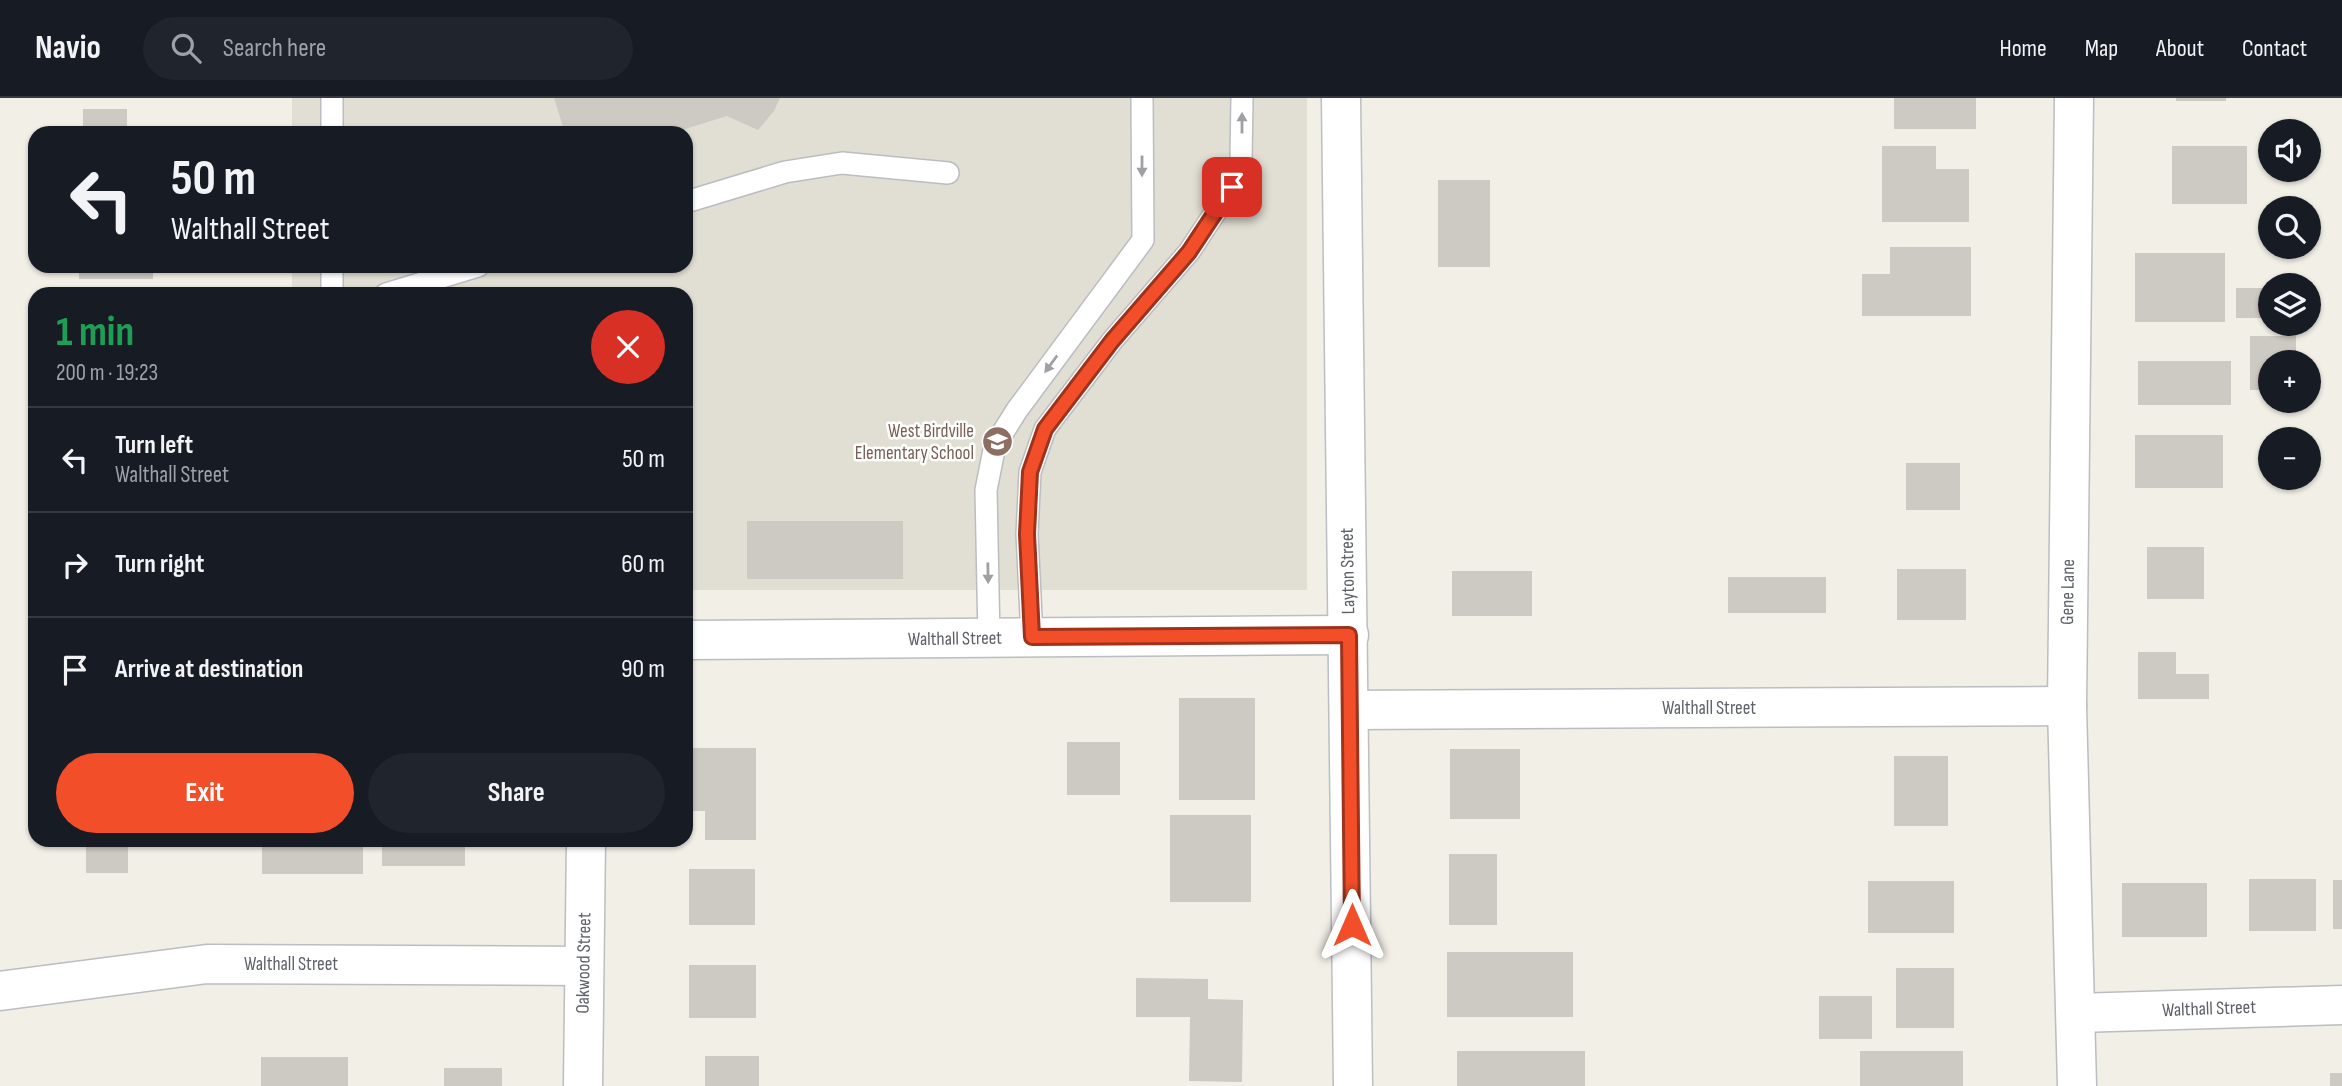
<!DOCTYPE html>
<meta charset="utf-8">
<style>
:root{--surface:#171b24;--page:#20242c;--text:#f1f3f6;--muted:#9ea1a6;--line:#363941;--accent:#f34e2a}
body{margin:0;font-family:"Sofia Sans Condensed",sans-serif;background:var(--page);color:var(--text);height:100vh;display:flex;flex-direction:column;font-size:26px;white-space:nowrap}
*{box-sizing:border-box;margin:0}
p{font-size:23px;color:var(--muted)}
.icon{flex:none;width:38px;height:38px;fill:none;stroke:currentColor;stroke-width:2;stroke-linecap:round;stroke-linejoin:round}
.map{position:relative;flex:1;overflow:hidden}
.panel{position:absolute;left:28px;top:189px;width:665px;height:560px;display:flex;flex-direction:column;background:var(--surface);border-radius:21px;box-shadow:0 2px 5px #0004}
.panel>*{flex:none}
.guide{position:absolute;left:28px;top:28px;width:665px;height:147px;border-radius:21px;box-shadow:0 2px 5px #0004;background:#171b24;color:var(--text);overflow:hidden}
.buttons{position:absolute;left:2258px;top:21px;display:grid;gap:14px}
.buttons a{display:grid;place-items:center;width:63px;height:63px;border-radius:50%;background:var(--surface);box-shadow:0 2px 5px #0004;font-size:35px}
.pin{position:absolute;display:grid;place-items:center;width:60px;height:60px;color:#fff;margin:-30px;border-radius:14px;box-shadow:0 4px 10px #0006}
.me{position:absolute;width:77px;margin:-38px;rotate:0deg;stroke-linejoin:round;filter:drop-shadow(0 0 5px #0008)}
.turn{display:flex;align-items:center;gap:24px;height:147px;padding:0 28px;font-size:32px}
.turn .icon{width:91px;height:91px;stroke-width:2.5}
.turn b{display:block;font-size:49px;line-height:60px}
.round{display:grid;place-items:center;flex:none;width:74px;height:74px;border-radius:37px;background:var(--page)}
.headline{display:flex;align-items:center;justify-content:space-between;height:119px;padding:0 28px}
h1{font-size:42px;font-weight:700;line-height:52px;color:#1e9e55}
.primary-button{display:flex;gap:14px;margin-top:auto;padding:14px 28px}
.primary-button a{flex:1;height:80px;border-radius:42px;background:var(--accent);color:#fff;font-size:28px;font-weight:700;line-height:80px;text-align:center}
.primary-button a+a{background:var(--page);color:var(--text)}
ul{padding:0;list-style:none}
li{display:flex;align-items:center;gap:21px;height:105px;padding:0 28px;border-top:2px solid var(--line)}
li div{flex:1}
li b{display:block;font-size:26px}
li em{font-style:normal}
header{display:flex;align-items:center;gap:42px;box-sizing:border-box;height:98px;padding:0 35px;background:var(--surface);border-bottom:2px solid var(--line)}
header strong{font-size:33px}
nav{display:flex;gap:38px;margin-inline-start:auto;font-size:24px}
.search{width:490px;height:63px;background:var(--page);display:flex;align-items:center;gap:18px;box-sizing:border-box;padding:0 24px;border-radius:38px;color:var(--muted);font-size:26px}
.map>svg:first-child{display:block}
.education{fill:#e1dfd4}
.building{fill:#cccac2}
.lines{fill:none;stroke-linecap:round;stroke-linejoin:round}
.lane-casing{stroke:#bbbdc2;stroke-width:24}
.street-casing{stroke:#bbbdc2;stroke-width:41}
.secondary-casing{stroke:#bcbec4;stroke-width:41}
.lane{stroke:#fff;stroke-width:21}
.street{stroke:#fff;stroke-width:38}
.secondary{stroke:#fff;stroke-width:38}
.oneway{fill:#9ea0a4}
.route-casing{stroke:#9e331b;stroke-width:18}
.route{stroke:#f34e2a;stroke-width:12}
.labels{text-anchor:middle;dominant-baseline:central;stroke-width:5;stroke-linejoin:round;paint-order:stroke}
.education-label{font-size:19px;fill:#785e54;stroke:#fff;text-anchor:end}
.street-label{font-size:19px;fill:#5e6167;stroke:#fff}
</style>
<header>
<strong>Navio</strong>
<div class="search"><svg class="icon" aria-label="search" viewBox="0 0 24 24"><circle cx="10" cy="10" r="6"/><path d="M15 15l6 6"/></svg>Search here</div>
<nav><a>Home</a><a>Map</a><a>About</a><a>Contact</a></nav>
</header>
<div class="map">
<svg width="2342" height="988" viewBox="0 0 2342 988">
<rect width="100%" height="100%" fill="#f1efe6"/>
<path class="education" d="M292,0H1307V492H686V196H292V168H686V35H292Z"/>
<g class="building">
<path d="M554,0H780L774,13L758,32L727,18L672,35H565Z"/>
<rect x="1894" y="0" width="82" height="31"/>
<rect x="2176" y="0" width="50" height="3"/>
<rect x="83" y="11" width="44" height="24"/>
<path d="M1882,48H1936V71H1969V124H1882Z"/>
<rect x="2172" y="48" width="75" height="58"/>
<rect x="1438" y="82" width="52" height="87"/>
<path d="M1890,149H1971V218H1862V176H1890Z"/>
<rect x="2135" y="155" width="90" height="69"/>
<rect x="79" y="168" width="74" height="13"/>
<rect x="2236" y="190" width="34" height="30"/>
<path d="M2250,238H2296V264H2270V292H2250Z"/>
<rect x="2138" y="263" width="93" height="44"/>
<rect x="2135" y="337" width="88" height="53"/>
<rect x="1906" y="365" width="54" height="47"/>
<rect x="747" y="423" width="156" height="58"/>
<rect x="2147" y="449" width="57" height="52"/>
<rect x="1897" y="471" width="69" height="51"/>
<rect x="1452" y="473" width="80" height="45"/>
<rect x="1728" y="479" width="98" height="36"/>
<path d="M2138,554H2176V576H2209V601H2138Z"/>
<rect x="1179" y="600" width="76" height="102"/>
<rect x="1067" y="644" width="53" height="53"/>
<path d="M686,650H756V742H705V713H686Z"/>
<rect x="1450" y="651" width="70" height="70"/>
<rect x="1894" y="658" width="54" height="70"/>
<rect x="1170" y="717" width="81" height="87"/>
<rect x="86" y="742" width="42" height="33"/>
<rect x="262" y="742" width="101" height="34"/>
<rect x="382" y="742" width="83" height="26"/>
<rect x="1449" y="756" width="48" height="71"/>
<rect x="689" y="771" width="66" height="56"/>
<rect x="2249" y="781" width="67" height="52"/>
<rect x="2333" y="782" width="9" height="49"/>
<rect x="1868" y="783" width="86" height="52"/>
<rect x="2122" y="785" width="85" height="54"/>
<rect x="1447" y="854" width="126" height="65"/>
<rect x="689" y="867" width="67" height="53"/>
<rect x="1896" y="870" width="58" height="60"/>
<path d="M1136,880L1208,881V901L1243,902L1242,984L1189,983L1190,919H1136Z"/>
<rect x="1819" y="898" width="53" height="43"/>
<rect x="1457" y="953" width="128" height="35"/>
<rect x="1860" y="953" width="103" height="35"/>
<rect x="705" y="958" width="54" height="30"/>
<rect x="261" y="959" width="87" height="29"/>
<rect x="444" y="970" width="58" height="18"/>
<rect x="2330" y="975" width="12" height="13"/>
</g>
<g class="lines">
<defs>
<g id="lane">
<path d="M332,35V0"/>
<path d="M686,104L785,74L842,65L948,75"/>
<path d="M332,168V196"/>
<path d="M386,196L478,168"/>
<path d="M1032,539L1027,436L1030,374L1045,331L1112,243L1189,154L1232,89L1241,63L1242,0"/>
<path d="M989,541L986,392L995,347L1017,312L1143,142L1142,0"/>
</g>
<g id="street">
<path d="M2074,0L2067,608L2077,988"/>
<path d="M686,542L1349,537"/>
<path d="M1350,612L2067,608"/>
<path d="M0,893L207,866L584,868"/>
<path d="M2077,915L2342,907"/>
<path d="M583,988L586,742"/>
</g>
<path id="secondary" d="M1341,0L1353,988"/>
</defs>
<use href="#lane" class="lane-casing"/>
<use href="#street" class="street-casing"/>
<use href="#secondary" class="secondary-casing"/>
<use href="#lane" class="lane"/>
<use href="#street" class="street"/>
<use href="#secondary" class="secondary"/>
</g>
<defs><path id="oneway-solid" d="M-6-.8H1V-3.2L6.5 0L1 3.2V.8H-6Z" transform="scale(1.75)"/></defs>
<g class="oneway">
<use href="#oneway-solid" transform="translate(1242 25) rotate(-90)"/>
<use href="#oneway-solid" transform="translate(1142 68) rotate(90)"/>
<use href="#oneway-solid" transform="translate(1051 266) rotate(126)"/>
<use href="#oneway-solid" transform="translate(988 475) rotate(89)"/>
</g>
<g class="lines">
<defs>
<path id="route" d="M1232,89L1189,154L1112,243L1045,331L1030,374L1027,436L1032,539L1349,537L1352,827"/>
</defs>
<use href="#route" class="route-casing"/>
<use href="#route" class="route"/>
</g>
<defs>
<symbol id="school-disc" viewBox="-11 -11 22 22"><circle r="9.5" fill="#8d6e63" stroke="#fff"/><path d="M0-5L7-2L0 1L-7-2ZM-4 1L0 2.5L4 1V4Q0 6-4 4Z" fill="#fff"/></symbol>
</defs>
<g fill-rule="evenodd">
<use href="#school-disc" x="980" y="326" width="35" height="35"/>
</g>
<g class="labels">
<g class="education-label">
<text x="974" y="333">West Birdville<tspan x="974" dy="22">Elementary School</tspan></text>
</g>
<g class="street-label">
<text transform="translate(1348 473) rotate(-91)">Layton Street</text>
<text transform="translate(2068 494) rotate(-89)">Gene Lane</text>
<text transform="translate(955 541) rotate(-1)">Walthall Street</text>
<text x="1709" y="610">Walthall Street</text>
<text transform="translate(584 865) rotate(-89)">Oakwood Street</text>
<text x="291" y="866">Walthall Street</text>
<text transform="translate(2209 911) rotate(-2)">Walthall Street</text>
</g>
</g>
</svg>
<div class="buttons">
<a><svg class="icon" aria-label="sound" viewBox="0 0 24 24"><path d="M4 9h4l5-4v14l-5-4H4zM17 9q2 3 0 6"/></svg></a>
<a><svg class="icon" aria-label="search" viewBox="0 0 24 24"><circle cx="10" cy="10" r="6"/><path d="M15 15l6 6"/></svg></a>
<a><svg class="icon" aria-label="layers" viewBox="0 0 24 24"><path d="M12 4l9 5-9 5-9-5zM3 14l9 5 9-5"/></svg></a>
<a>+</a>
<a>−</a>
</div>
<div class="pin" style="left:1232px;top:89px;background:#d93025"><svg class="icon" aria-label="arrive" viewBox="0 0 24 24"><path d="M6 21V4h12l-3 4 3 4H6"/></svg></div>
<svg class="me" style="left:1352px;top:827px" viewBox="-20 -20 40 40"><path d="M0-17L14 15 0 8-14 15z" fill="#f34e2a" stroke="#fff" stroke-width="4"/></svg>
<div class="guide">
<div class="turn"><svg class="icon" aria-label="left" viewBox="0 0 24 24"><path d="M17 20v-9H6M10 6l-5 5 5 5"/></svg><div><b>50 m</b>Walthall Street</div></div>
</div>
<section class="panel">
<div class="headline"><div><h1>1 min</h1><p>200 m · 19:23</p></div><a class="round" style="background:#d93025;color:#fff"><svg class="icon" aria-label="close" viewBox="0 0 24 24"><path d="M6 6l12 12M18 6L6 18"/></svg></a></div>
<ul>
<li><svg class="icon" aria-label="left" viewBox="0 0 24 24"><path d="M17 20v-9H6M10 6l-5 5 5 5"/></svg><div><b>Turn left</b><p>Walthall Street</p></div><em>50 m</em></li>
<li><svg class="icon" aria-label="right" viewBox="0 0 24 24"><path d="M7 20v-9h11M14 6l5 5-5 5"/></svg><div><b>Turn right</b></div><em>60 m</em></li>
<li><svg class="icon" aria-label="arrive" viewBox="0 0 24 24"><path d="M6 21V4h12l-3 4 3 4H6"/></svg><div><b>Arrive at destination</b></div><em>90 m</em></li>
</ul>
<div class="primary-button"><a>Exit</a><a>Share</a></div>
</section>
</div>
